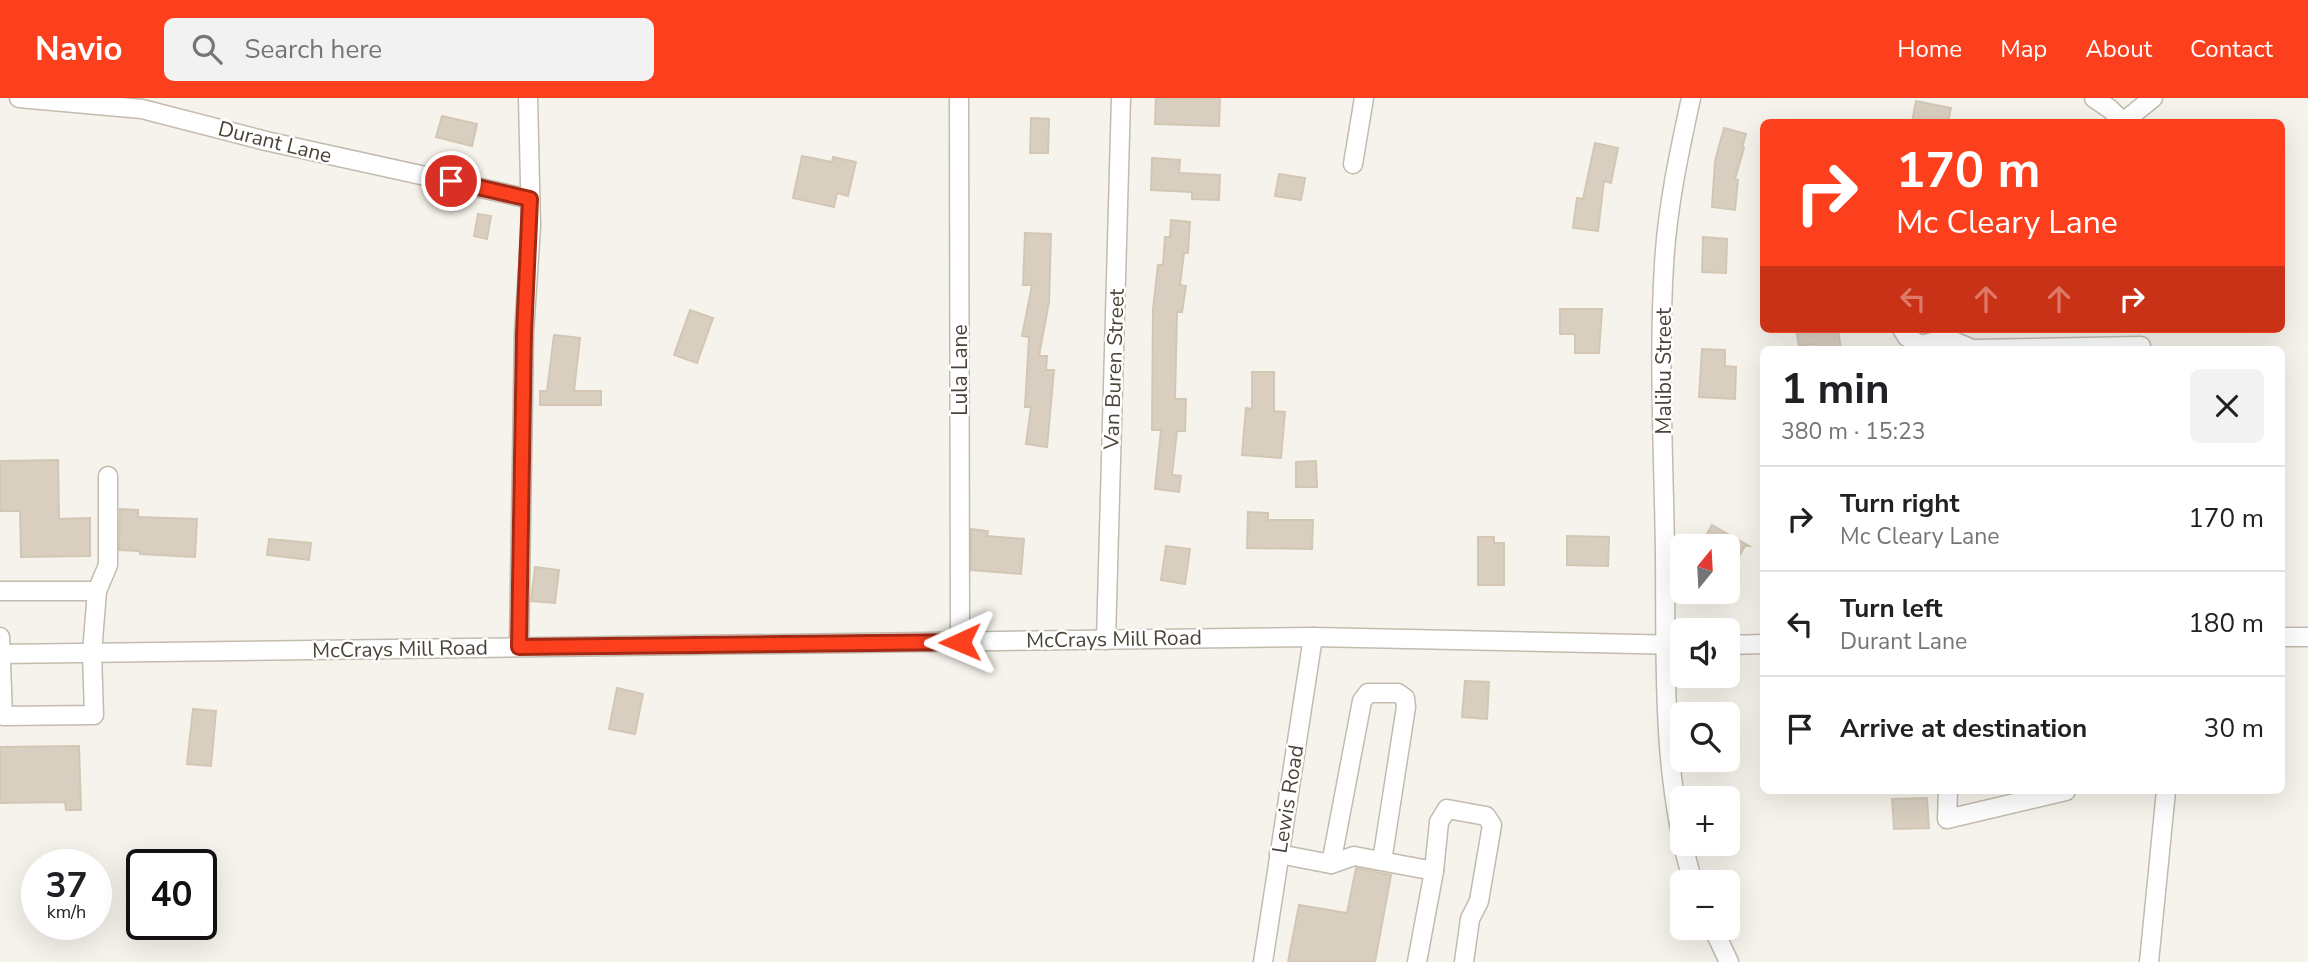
<!DOCTYPE html>
<meta charset="utf-8">
<style>
:root{--surface:#fff;--page:#f2f2f2;--text:#202124;--muted:#757577;--line:#e0e0e0;--accent:#fc3f1d}
body{margin:0;font-family:"Nunito Sans",sans-serif;background:var(--page);color:var(--text);height:100vh;display:flex;flex-direction:column;font-size:26px;white-space:nowrap}
*{box-sizing:border-box;margin:0}
p{font-size:23px;color:var(--muted)}
.icon{flex:none;width:38px;height:38px;fill:none;stroke:currentColor;stroke-width:2;stroke-linecap:round;stroke-linejoin:round}
.map{position:relative;flex:1;overflow:hidden}
.sheet{position:absolute;left:1760px;top:248px;width:525px;height:448px;display:flex;flex-direction:column;background:var(--surface);border-radius:10px;box-shadow:0 7px 28px #0002}
.sheet>*{flex:none}
.hud{position:absolute;left:1760px;top:21px;width:525px;height:214px;border-radius:10px;box-shadow:0 7px 28px #0002;background:#fc3f1d;color:#fff;overflow:hidden}
.needle{width:46px;rotate:18deg}
.buttons{position:absolute;left:1670px;top:436px;display:grid;gap:14px}
.buttons a{display:grid;place-items:center;width:70px;height:70px;border-radius:10px;background:var(--surface);box-shadow:0 7px 28px #0002;font-size:35px}
.speed{position:absolute;left:21px;top:751px;display:flex;gap:14px;font-size:35px;font-weight:700;text-align:center}
.speed>*{display:grid;place-content:center;width:91px;height:91px;border-radius:50%;background:var(--surface);box-shadow:0 7px 28px #0002;line-height:1}
.speed small{font-size:18px;font-weight:400}
.speed .limit{border:4px solid #111;border-radius:10px;background:#fff;color:#111}
.pin{position:absolute;display:grid;place-items:center;width:60px;height:60px;color:#fff;margin:-30px;border:4px solid #fff;border-radius:50%;box-shadow:0 2px 7px #0007}
.me{position:absolute;width:77px;margin:-38px;rotate:269deg;stroke-linejoin:round;filter:drop-shadow(0 0 5px #0008)}
.turn{display:flex;align-items:center;gap:24px;height:147px;padding:0 21px;font-size:32px}
.turn .icon{width:91px;height:91px;stroke-width:2.5}
.turn b{display:block;font-size:49px;line-height:60px}
.lanes{display:flex;align-items:center;height:66px;padding:0 21px;background:#0003;justify-content:center;gap:35px;direction:ltr}
.lanes .off{opacity:.35}
.round{display:grid;place-items:center;flex:none;width:74px;height:74px;border-radius:10px;background:var(--page)}
.overview{display:flex;align-items:center;justify-content:space-between;height:119px;padding:0 21px}
h1{font-size:42px;font-weight:700;line-height:52px}
ul{padding:0;list-style:none}
li{display:flex;align-items:center;gap:21px;height:105px;padding:0 21px;border-top:2px solid var(--line)}
li div{flex:1}
li b{display:block;font-size:26px}
li em{font-style:normal}
header{display:flex;align-items:center;gap:42px;box-sizing:border-box;height:98px;padding:0 35px;background:var(--accent);color:#fff}
header strong{font-size:33px}
nav{display:flex;gap:38px;margin-inline-start:auto;font-size:24px}
.search{width:490px;height:63px;background:var(--page);display:flex;align-items:center;gap:18px;box-sizing:border-box;padding:0 24px;border-radius:10px;color:var(--muted);font-size:26px}
.map>svg:first-child{display:block}
.building{fill:#d8cfc1;stroke:#d3c7b4;stroke-width:2}
.lines{fill:none;stroke-linecap:round;stroke-linejoin:round}
.minor-casing{stroke:#c2bbae;stroke-width:21}
.minor{stroke:#fff;stroke-width:18}
.route-casing{stroke:#a42913;stroke-width:18}
.route{stroke:#fc3f1d;stroke-width:12}
.labels{text-anchor:middle;dominant-baseline:central;stroke-width:5;stroke-linejoin:round;paint-order:stroke}
.street-label{font-size:21px;fill:#4b4439;stroke:#fff}
</style>
<header>
<strong>Navio</strong>
<div class="search"><svg class="icon" aria-label="search" viewBox="0 0 24 24"><circle cx="10" cy="10" r="6"/><path d="M15 15l6 6"/></svg>Search here</div>
<nav><a>Home</a><a>Map</a><a>About</a><a>Contact</a></nav>
</header>
<div class="map">
<svg width="2308" height="864" viewBox="0 0 2308 864">
<rect width="100%" height="100%" fill="#f6f3ec"/>
<g class="building">
<path d="M1156,0H1220L1219,28L1155,26Z"/>
<path d="M1916,3L1951,10L1948,24H1912Z"/>
<path d="M442,18L477,26L472,48L436,39Z"/>
<path d="M1031,20L1049,21L1048,55H1030Z"/>
<path d="M1724,30L1746,36L1742,50H1744L1735,81L1738,82L1735,112L1712,109L1715,63Z"/>
<path d="M1595,45L1618,50L1611,85L1604,83L1598,133L1573,130L1577,100L1583,101Z"/>
<path d="M802,58L832,64L833,59L856,64L848,98L837,95L834,109L793,100Z"/>
<path d="M1152,60L1180,62L1179,75L1220,77L1219,102L1192,101V94L1151,92Z"/>
<path d="M1279,76L1305,80L1301,102L1275,98Z"/>
<path d="M478,116L491,118L487,141L474,138Z"/>
<path d="M1171,122L1190,124L1188,155H1184L1180,187L1186,188L1182,214H1177L1175,301H1186L1185,333H1177L1172,377L1181,378L1179,394L1155,391L1161,332H1152L1153,211L1158,167H1163L1165,139H1170Z"/>
<path d="M1025,135L1051,136L1049,204L1039,258H1047L1046,272H1054L1047,349L1026,346L1031,309H1025L1029,239L1022,238L1032,187H1023Z"/>
<path d="M1703,139L1727,141L1726,175L1702,174Z"/>
<path d="M1560,211H1602L1599,255H1575V236H1560Z"/>
<path d="M690,212L713,220L697,265L674,257Z"/>
<path d="M1796,231H1838L1841,252H1814L1813,246L1799,248Z"/>
<path d="M554,237L580,240L574,293H601V307H540V293H547Z"/>
<path d="M1702,251L1725,252V268L1736,269L1735,301L1699,299Z"/>
<path d="M1252,274H1274V313L1285,314L1281,360L1242,357L1246,310L1252,311Z"/>
<path d="M58,362L59,421L90,420V458L21,459L20,413H0V363Z"/>
<path d="M1316,363L1317,389H1296V364Z"/>
<path d="M120,411L138,412V419L197,421L195,459L140,456V453L119,452Z"/>
<path d="M1248,414L1268,415V422H1313L1312,451L1247,450Z"/>
<path d="M1712,427L1749,448H1745L1727,479V448H1700Z"/>
<path d="M971,431L988,433L987,438L1024,441L1021,476L971,472Z"/>
<path d="M1567,438L1609,439L1608,468L1567,467Z"/>
<path d="M1478,439H1494V445H1504V487H1478Z"/>
<path d="M269,441L311,445L309,462L267,457Z"/>
<path d="M1166,448L1190,451L1185,486L1161,482Z"/>
<path d="M535,469L559,472L555,505L531,503Z"/>
<path d="M1465,583L1489,584L1487,621L1462,619Z"/>
<path d="M617,590L643,596L635,636L609,631Z"/>
<path d="M193,611L216,613L211,668L187,666Z"/>
<path d="M79,648L81,712H66L65,704L0,705V649Z"/>
<path d="M1927,700L1929,730L1894,731L1892,701Z"/>
<path d="M1356,770L1391,777L1375,864H1288L1299,807L1347,815Z"/>
</g>
<g class="lines">
<defs>
<g id="minor">
<path d="M19,0L142,11L266,43L530,101"/>
<path d="M959,0L960,544"/>
<path d="M1691,0C1679,55 1667,111 1664,167C1658,263 1664,362 1665,458C1666,567 1661,679 1693,784"/>
<path d="M2094,0L2110,11L2123,24"/>
<path d="M2123,24L2153,0"/>
<path d="M1353,66L1364,0"/>
<path d="M1902,231L1907,239L1921,247L1937,243L1946,231"/>
<path d="M1942,238L1972,251L2141,248"/>
<path d="M0,493H97L92,555L94,617L3,618L0,539"/>
<path d="M97,493L108,467V378"/>
<path d="M2282,539H2308"/>
<path d="M1106,542L1121,0"/>
<path d="M1727,547L1764,546"/>
<path d="M519,549L524,235L531,128L528,0"/>
<path d="M0,556L1313,539L1682,547"/>
<path d="M1948,693L1947,721L2066,693"/>
<path d="M1279,756L1331,766L1354,758L1434,773"/>
<path d="M1331,766L1362,603L1368,595H1398L1405,600L1406,609L1382,763"/>
<path d="M1713,830L1729,864"/>
<path d="M1263,864L1313,539"/>
<path d="M1417,864L1434,773L1439,724L1447,711L1486,718L1492,727L1479,803L1470,821L1464,864"/>
<path d="M2149,864L2166,693"/>
</g>
</defs>
<use href="#minor" class="minor-casing"/>
<use href="#minor" class="minor"/>
</g>
<g class="lines">
<defs>
<path id="route" d="M451,83L530,101L524,236L519,549L960,544"/>
</defs>
<use href="#route" class="route-casing"/>
<use href="#route" class="route"/>
</g>
<g class="labels">
<g class="street-label">
<text transform="translate(275 44) rotate(14)">Durant Lane</text>
<text transform="translate(1114 271) rotate(-88)">Van Buren Street</text>
<text transform="translate(960 272) rotate(-90)">Lula Lane</text>
<text transform="translate(1664 273) rotate(-90)">Malibu Street</text>
<text transform="translate(1114 541) rotate(-1)">McCrays Mill Road</text>
<text transform="translate(400 551) rotate(-1)">McCrays Mill Road</text>
<text transform="translate(1288 701) rotate(-81)">Lewis Road</text>
</g>
</g>
</svg>
<div class="buttons">
<a><svg class="needle" viewBox="-14 -14 28 28"><path d="M0-13l5 13h-10z" fill="#e53935"/><path d="M0 13l5-13h-10z" fill="#757577"/></svg></a>
<a><svg class="icon" aria-label="sound" viewBox="0 0 24 24"><path d="M4 9h4l5-4v14l-5-4H4zM17 9q2 3 0 6"/></svg></a>
<a><svg class="icon" aria-label="search" viewBox="0 0 24 24"><circle cx="10" cy="10" r="6"/><path d="M15 15l6 6"/></svg></a>
<a>+</a>
<a>−</a>
</div>
<div class="speed"><div>37<small>km/h</small></div><div class="limit">40</div></div>
<div class="pin" style="left:451px;top:83px;background:#d93025"><svg class="icon" aria-label="arrive" viewBox="0 0 24 24"><path d="M6 21V4h12l-3 4 3 4H6"/></svg></div>
<svg class="me" style="left:960px;top:544px" viewBox="-20 -20 40 40"><path d="M0-17L14 15 0 8-14 15z" fill="#fc3f1d" stroke="#fff" stroke-width="4"/></svg>
<div class="hud">
<div class="turn"><svg class="icon" aria-label="right" viewBox="0 0 24 24"><path d="M7 20v-9h11M14 6l5 5-5 5"/></svg><div><b>170 m</b>Mc Cleary Lane</div></div>
<div class="lanes"><svg class="icon off" aria-label="left" viewBox="0 0 24 24"><path d="M17 20v-9H6M10 6l-5 5 5 5"/></svg><svg class="icon off" aria-label="ahead" viewBox="0 0 24 24"><path d="M12 20V5M6 11l6-6 6 6"/></svg><svg class="icon off" aria-label="ahead" viewBox="0 0 24 24"><path d="M12 20V5M6 11l6-6 6 6"/></svg><svg class="icon" aria-label="right" viewBox="0 0 24 24"><path d="M7 20v-9h11M14 6l5 5-5 5"/></svg></div>
</div>
<section class="sheet">
<div class="overview"><div><h1>1 min</h1><p>380 m · 15:23</p></div><a class="round"><svg class="icon" aria-label="close" viewBox="0 0 24 24"><path d="M6 6l12 12M18 6L6 18"/></svg></a></div>
<ul>
<li><svg class="icon" aria-label="right" viewBox="0 0 24 24"><path d="M7 20v-9h11M14 6l5 5-5 5"/></svg><div><b>Turn right</b><p>Mc Cleary Lane</p></div><em>170 m</em></li>
<li><svg class="icon" aria-label="left" viewBox="0 0 24 24"><path d="M17 20v-9H6M10 6l-5 5 5 5"/></svg><div><b>Turn left</b><p>Durant Lane</p></div><em>180 m</em></li>
<li><svg class="icon" aria-label="arrive" viewBox="0 0 24 24"><path d="M6 21V4h12l-3 4 3 4H6"/></svg><div><b>Arrive at destination</b></div><em>30 m</em></li>
</ul>
</section>
</div>
